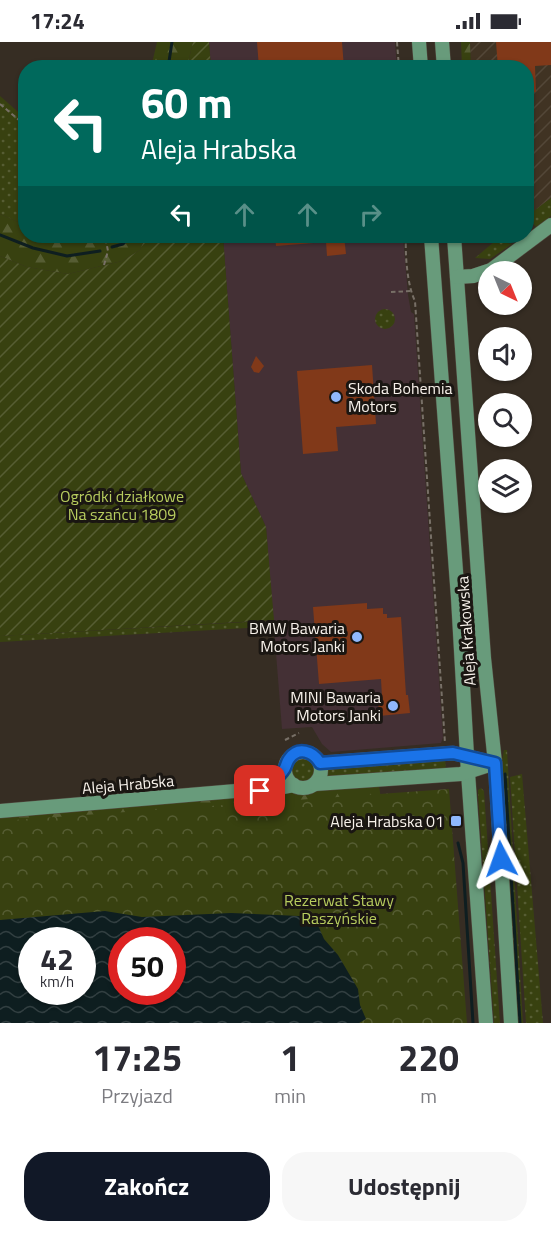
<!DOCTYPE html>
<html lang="pl">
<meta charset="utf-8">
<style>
:root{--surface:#fff;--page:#f7f7f7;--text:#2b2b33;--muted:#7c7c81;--accent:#111827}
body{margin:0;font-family:"Titillium Web",sans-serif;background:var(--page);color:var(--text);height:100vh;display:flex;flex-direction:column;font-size:22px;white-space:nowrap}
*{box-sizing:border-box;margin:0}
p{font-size:20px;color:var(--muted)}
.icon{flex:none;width:33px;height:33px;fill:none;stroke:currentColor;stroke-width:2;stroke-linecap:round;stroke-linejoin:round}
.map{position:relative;height:981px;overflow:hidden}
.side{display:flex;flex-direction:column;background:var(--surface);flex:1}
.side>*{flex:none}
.guide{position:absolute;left:18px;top:18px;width:516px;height:183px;border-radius:24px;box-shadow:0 2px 4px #0004;background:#00695c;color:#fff;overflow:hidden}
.needle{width:39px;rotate:137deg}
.tools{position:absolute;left:478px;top:219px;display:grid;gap:12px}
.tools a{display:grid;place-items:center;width:54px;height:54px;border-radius:50%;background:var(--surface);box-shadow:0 2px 4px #0004;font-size:30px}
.speed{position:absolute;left:18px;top:885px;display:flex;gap:12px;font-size:30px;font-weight:700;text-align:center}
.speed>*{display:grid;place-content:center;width:78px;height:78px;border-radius:50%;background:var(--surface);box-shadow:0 2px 4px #0004;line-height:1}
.speed small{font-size:15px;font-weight:400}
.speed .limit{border:9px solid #d22;background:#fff;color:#111}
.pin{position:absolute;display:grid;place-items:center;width:51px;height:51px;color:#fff;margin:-26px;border-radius:12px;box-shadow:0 3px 9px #0006}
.me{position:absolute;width:66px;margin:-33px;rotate:356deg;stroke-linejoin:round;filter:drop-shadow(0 0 4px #0008)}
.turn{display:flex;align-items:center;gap:21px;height:126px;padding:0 24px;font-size:27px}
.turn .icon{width:78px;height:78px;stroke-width:2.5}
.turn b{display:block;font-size:42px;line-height:51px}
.lanes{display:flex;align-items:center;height:57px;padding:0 24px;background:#0003;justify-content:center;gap:30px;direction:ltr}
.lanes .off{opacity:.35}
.eta{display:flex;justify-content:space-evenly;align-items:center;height:102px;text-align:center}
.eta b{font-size:36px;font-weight:700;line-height:42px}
.button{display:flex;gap:12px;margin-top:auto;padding:12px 24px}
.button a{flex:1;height:69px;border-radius:24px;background:var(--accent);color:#fff;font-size:24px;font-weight:700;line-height:69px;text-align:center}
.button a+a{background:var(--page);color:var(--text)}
.status{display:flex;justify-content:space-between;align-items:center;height:42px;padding:0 30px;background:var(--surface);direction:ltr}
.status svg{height:16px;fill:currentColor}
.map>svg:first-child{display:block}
.commercial{fill:#443035}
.industrial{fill:url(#industrial-furrows)}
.grass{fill:url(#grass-dots)}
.forest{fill:url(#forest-firs)}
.park{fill:url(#park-crowns);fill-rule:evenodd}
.garden{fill:url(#garden-furrows)}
.water{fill:url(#water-waves);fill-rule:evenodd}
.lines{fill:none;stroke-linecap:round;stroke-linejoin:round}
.stream{stroke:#0e1e20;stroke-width:3}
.building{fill:#813919}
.secondary-casing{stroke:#51493f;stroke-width:15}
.path{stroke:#787067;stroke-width:2;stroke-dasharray:4.5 3;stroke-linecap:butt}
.secondary{stroke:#689b7b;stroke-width:14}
.route-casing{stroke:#114b97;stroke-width:15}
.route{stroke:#1a73e8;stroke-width:10}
.poi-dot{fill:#8fb8fd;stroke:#1a1612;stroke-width:2}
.labels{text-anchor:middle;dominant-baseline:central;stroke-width:6;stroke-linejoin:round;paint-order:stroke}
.poi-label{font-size:16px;fill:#f8f2eb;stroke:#1a1612;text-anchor:end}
.park-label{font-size:16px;fill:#b7cc5e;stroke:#1a1612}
.street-label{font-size:16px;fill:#f8f2eb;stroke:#1a1612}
</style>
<div class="status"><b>17:24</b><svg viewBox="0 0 49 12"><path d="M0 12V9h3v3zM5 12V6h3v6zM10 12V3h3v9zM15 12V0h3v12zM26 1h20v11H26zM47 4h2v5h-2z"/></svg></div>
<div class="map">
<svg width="551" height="981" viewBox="0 0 551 981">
<defs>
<pattern id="industrial-furrows" width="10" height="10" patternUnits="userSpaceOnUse" patternTransform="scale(1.5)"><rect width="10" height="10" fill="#403323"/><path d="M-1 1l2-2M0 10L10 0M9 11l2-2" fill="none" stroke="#534738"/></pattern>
<pattern id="grass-dots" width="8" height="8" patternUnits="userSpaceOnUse" patternTransform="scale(1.5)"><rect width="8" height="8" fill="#384110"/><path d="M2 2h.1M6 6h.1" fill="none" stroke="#565d33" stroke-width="1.8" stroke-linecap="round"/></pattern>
<pattern id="forest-firs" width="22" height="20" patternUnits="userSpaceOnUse" patternTransform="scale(1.5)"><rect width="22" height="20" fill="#384110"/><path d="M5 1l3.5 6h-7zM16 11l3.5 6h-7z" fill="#565d33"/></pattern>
<pattern id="park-crowns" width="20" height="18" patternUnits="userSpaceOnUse" patternTransform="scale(1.5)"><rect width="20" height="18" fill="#384110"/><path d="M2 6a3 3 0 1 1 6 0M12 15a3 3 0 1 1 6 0" fill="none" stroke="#565d33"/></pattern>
<pattern id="garden-furrows" width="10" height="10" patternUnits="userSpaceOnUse" patternTransform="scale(1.5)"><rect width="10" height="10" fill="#384110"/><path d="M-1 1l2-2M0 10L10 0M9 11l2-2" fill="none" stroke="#565d33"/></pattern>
<pattern id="water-waves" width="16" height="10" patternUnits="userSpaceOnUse" patternTransform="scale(1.5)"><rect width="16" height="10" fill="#0e1e20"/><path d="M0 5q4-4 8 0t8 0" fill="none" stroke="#323f41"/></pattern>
</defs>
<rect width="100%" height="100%" fill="#362d23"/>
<g class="commercial">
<path d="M209,0H395L397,25H211Z"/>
<path d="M223,194H403L408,253L411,270L414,272L443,695L441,701L331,710L322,702L312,685L282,687L266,485L241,431Z"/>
</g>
<path class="industrial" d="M470,0H551V156L527,175L526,26L471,25Z"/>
<g class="grass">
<path d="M0,54L25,76V183L0,172Z"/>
<path d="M551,156V174L536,185L527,174Z"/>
<path d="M501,194L507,201L512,202L490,217L475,216Z"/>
<circle cx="385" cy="277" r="10"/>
<path d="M263,579L264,585L0,600V594Z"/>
<path d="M504,708H507L523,981H517L502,719Z"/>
<path d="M445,716L446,728L323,737L325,725Z"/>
<circle cx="304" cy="728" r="12"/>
<path d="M522,732L543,981H526L510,735Z"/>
<path d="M481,746L484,749L500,981H494L478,753V748Z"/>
</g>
<g class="forest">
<path d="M157,0H193L187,25L151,26Z"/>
<path d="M461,0H470L471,25H462Z"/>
<path d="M0,172L25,183L26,194C33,194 43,192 51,194C64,197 71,204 83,194H146L140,208L122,219L68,232L27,225L0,214Z"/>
<path d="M379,743L381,758L0,790V774Z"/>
</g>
<path class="park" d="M449,747L467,981H0V779ZM32,898H82V950H32ZM122,898H172V950H122Z"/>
<g class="garden">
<path d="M193,0H209L211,25H187Z"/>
<path d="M146,194H223L241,431L266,485L274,578L0,594V214L27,225L68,232L122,219L140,208Z"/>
</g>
<path class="water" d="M105,869L142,875L231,871L299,874L313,872L324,897L338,913L358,947L360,963L366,977L359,981H0V878ZM32,898H82V950H32ZM122,898H172V950H122Z"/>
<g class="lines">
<g class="stream">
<path d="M168,26L172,0"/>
<path d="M0,193L33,206L67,214L100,209"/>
<path d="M112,205L123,202L131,194"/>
<path d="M505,732L520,981"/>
<path d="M458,801L463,821L473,981"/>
</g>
</g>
<g class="building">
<path d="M257,0H342L344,26H259Z"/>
<path d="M496,0H551V23L535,24L536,50L526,51V26H498Z"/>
<path d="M275,194H344L346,212L327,214L326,200L276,204Z"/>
<path d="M256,314L264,324L259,331L254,330L251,325Z"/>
<path d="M372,323L376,382L336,385L338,409L303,412L297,329Z"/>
<path d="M367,561V567L383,566V572H387V576L401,575L406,653H408L410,671L379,674L378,655H382L381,637L319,642L313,565Z"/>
</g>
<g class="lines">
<defs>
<g id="secondary">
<path d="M419,0L421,26"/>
<path d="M442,0L444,26"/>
<path d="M431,194L458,556L468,731L486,981"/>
<path d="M454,194L484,616L495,721L511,981"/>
<path d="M457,235L473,234L491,228L551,183"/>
<circle cx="303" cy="728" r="18"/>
<path d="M320,721L453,711L495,721"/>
<path d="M315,742L461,732L495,721"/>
<path d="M0,769L258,747L262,749L294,743"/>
</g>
</defs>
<use href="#secondary" class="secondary-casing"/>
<g class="path">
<path d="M397,0L399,26"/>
<path d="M0,62L26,84"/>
<path d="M406,194C405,211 407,243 415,259L445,701"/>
<path d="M104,223L108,209L105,194"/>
<path d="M391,250L411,249"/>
<path d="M285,698L299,691"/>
</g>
<use href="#secondary" class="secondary"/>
</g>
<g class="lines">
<defs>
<path id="route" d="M260,749L258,747L259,745C268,741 277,737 283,729C286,726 286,721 289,717C298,704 313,709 320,721L453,711L495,721L501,817"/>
</defs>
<use href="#route" class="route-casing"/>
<use href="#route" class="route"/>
</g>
<g class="poi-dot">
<circle cx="336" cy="355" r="6"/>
<circle cx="357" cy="595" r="6"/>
<circle cx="393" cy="664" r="6"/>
<rect x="450" y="773" width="12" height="12" rx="3"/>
</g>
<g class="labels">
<g class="poi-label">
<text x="348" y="346" text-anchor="start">Skoda Bohemia<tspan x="348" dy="18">Motors</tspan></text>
<text x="345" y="586">BMW Bawaria<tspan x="345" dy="18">Motors Janki</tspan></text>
<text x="381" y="655">MINI Bawaria<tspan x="381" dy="18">Motors Janki</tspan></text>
<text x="444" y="779">Aleja Hrabska 01</text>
</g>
<g class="park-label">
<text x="122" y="454">Ogródki działkowe<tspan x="122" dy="18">Na szańcu 1809</tspan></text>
<text x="339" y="858">Rezerwat Stawy<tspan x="339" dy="18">Raszyńskie</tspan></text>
</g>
<g class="street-label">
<text transform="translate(466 589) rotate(-94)">Aleja Krakowska</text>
<text transform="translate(128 742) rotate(-5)">Aleja Hrabska</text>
</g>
</g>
</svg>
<div class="tools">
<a><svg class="needle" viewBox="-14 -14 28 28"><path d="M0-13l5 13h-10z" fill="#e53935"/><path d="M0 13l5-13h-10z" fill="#7c7c81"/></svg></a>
<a><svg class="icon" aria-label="sound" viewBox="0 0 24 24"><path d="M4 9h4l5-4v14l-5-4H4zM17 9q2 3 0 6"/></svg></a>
<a><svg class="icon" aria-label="search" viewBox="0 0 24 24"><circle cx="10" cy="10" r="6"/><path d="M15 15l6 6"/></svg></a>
<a><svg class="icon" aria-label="layers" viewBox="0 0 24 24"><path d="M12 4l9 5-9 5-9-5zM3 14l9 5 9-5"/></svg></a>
</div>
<div class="speed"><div>42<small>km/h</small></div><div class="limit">50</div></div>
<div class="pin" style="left:260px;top:749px;background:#d93025"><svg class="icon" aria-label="arrive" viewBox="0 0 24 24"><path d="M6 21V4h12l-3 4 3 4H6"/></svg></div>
<svg class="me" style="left:501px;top:817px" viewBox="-20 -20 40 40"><path d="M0-17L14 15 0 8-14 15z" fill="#1a73e8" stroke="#fff" stroke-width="4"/></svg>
<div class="guide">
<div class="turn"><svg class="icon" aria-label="left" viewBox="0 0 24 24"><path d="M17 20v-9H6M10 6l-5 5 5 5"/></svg><div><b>60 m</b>Aleja Hrabska</div></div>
<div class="lanes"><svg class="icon" aria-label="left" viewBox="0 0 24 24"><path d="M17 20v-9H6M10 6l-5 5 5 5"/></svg><svg class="icon off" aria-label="ahead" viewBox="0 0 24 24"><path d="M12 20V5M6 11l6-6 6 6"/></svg><svg class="icon off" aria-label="ahead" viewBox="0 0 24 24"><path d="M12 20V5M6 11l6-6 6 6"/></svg><svg class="icon off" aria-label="right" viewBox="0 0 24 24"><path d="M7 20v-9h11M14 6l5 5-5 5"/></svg></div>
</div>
</div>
<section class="side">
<div class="eta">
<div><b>17:25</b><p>Przyjazd</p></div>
<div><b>1</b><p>min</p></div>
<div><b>220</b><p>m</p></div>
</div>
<div class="button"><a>Zakończ</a><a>Udostępnij</a></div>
</section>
